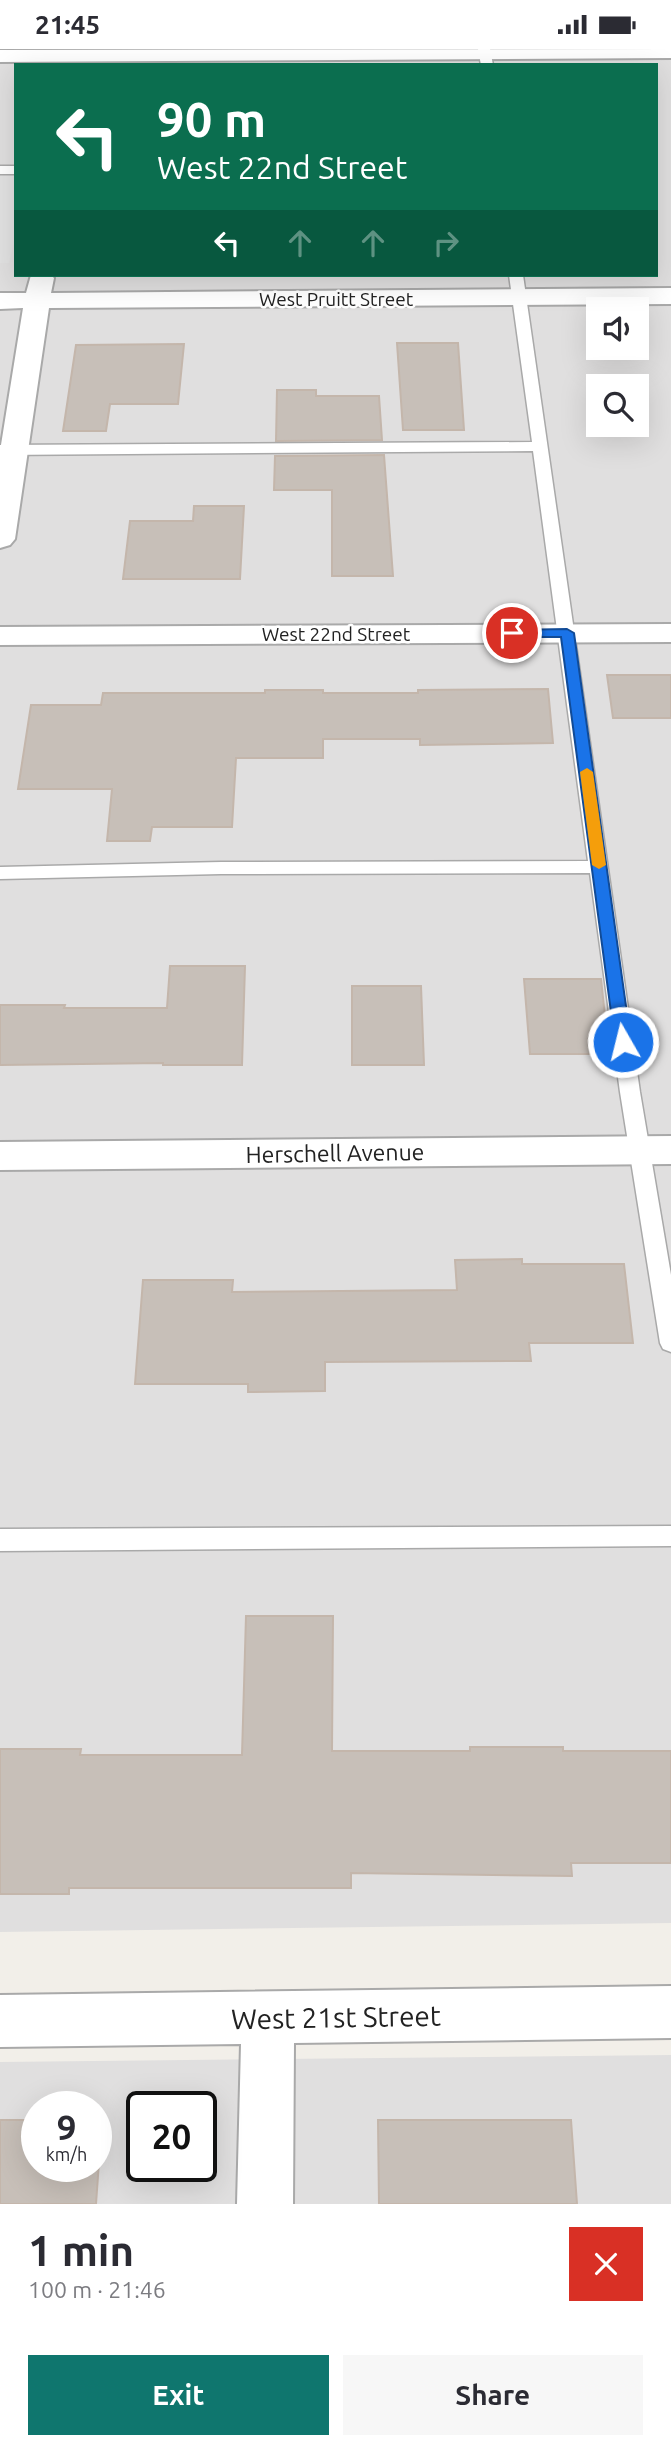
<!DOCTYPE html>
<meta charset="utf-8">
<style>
:root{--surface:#fff;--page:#f7f7f7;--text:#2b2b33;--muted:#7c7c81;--accent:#0f766e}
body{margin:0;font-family:Ubuntu,sans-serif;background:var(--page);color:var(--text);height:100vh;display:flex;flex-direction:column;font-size:26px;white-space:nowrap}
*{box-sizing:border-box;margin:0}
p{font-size:23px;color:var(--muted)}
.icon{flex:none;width:38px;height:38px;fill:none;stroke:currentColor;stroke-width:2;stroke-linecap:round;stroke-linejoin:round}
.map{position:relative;height:2155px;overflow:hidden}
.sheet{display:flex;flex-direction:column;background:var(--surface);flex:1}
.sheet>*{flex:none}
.banner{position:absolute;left:14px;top:14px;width:644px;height:214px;border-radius:0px;box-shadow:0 7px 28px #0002;background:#0b6e4f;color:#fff;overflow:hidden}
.tools{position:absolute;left:586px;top:248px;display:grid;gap:14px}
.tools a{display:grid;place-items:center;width:63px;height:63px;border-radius:0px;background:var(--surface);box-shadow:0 7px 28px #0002;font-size:35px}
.speed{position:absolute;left:21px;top:2042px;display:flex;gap:14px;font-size:35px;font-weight:700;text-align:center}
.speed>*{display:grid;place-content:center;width:91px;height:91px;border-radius:50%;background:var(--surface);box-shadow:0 7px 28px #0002;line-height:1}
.speed small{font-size:18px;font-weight:400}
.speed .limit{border:4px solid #111;border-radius:10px;background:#fff;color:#111}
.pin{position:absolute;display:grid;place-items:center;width:60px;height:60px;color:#fff;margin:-30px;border:4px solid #fff;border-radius:50%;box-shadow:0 2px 7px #0007}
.me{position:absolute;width:77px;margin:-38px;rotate:352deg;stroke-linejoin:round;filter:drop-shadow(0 0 5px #0008)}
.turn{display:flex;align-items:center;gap:24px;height:147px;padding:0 28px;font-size:32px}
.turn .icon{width:91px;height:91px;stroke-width:2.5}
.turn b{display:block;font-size:49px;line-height:60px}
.lanes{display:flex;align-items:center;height:66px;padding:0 28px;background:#0003;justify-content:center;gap:35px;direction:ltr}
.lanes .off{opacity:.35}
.round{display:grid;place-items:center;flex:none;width:74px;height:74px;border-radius:0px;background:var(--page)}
.overview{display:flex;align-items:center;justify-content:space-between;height:119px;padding:0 28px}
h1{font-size:42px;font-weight:700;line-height:52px}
.action{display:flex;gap:14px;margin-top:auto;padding:14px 28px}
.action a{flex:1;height:80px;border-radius:0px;background:var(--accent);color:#fff;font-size:28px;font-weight:700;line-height:80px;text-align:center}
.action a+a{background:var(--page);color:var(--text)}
.status{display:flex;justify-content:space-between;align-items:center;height:49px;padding:0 35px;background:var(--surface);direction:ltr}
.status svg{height:19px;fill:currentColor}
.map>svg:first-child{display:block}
.residential{fill:#e0dfdf;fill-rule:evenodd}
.parking{fill:#e2e2e2}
.building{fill:#c7bfb8;stroke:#c4b6ab;stroke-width:2}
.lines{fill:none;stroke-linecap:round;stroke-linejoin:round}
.service-casing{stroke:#a9a9a9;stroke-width:3}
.minor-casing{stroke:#a9a9a9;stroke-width:4}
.service{fill:#fff;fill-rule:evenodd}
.minor{fill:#fff;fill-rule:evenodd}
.route{fill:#1a73e8;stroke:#114b97;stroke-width:2}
.slow{fill:#f59e0b}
.labels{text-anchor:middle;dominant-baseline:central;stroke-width:5;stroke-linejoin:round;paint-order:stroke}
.far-street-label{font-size:19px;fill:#222;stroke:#fff}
.street-label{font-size:23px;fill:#222;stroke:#fff}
.near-street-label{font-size:28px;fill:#222;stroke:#fff}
</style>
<div class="status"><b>21:45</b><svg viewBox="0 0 49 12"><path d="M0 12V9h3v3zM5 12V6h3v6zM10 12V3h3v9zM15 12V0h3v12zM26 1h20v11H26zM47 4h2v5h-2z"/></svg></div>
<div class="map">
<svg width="671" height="2155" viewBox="0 0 671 2155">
<rect width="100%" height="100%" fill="#f2efe9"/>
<g class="residential">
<path d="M0,0H671V1874L0,1883ZM16,16H656V226H16ZM598,261H637V299H598ZM598,338H637V376H598Z"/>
<path d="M671,2006V2155H0V2013ZM37,2058H96V2118H37ZM142,2058H201V2118H142Z"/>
</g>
<path class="parking" d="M0,121H16V184L9,214H0Z"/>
<g class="building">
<path d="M397,294H458L464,381H403Z"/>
<path d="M184,295L178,355H110L106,382H63L76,296Z"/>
<path d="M277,341H316V347H379L382,391L276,392Z"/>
<path d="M384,406L393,527H332V441H274L275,407Z"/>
<path d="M194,457H244L240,530H123L130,472H193Z"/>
<path d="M607,626H671V669H613Z"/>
<path d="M548,640L553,694L420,696V690H323V709H236L232,778H152L150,792H107L112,740H18L31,656H101L103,644H265V641H323V644H418V641Z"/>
<path d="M170,917H245L242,1016H163V1014L0,1016V956H65L64,959H167Z"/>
<path d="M524,930H601L609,1005H530Z"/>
<path d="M352,937H421L424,1016H352Z"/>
<path d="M522,1210V1215H624L633,1294H529L531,1312L325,1313V1342L248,1343V1335H135L143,1231H233L232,1243L457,1241L455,1211Z"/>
<path d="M246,1567H333L332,1702H470V1698H563V1702H671V1814H571L572,1827L351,1824V1839H69V1845H0V1700H81L80,1706H242Z"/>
<path d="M0,2071H37V2118H96V2071H102L96,2155H0Z"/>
<path d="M378,2071H571L577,2155H379Z"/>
</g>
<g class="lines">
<defs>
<g id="service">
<path d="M478,0H490L493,16H481Z"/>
<rect x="0" y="117" width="16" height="8"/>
<path d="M509,226H523L640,1043L671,1226V1303L663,1300L660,1294L620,1043L590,824L221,825L0,830V818L221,813L588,812L533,402L0,406V396L532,393Z"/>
<path d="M671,1477V1497L0,1502V1480Z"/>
</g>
<g id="minor">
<path d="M671,0V9L0,13V1Z"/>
<path d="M31,226H51L54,229L51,244L671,239V255L49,259L15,490L10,496L0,499V402L23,259L0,260V244H26Z"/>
<path d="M671,575V593L0,596V578Z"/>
<path d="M671,1087V1115L0,1121V1093Z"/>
<path d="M671,1937V1989L294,1994L293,2155H237L241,1995L0,1998V1946Z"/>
</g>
</defs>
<use href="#service" class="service-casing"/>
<use href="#minor" class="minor-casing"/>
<use href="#service" class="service"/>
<use href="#minor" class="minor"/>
</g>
<path class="route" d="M567,580L574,584L631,993L623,999L615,993L561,588H512L506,584L512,581Z"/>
<path class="slow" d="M587,719L593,723L606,816L599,820L592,816L580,723Z"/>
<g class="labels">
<g class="far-street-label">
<text x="336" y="250">West Pruitt Street</text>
<text x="336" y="585">West 22nd Street</text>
</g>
<g class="street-label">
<text transform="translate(335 1104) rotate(-1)">Herschell Avenue</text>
</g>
<g class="near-street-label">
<text transform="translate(336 1968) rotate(-1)">West 21st Street</text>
</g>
</g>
</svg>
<div class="tools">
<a><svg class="icon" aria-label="sound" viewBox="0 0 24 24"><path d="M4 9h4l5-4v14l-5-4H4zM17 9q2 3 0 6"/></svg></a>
<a><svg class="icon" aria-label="search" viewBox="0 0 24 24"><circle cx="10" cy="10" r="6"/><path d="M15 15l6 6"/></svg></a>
</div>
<div class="speed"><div>9<small>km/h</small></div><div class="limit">20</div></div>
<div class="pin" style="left:512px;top:584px;background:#d93025"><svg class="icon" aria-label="arrive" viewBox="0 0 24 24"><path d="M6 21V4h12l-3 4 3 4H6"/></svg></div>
<svg class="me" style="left:623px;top:993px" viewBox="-20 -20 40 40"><circle r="17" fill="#1a73e8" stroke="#fff" stroke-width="3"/><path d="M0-11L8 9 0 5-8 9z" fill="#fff"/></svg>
<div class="banner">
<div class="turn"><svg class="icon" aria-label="left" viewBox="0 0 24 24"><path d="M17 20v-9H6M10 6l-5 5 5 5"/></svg><div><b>90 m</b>West 22nd Street</div></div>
<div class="lanes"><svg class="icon" aria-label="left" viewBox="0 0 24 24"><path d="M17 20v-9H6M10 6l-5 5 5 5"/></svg><svg class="icon off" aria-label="ahead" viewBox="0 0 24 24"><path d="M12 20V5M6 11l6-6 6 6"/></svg><svg class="icon off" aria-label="ahead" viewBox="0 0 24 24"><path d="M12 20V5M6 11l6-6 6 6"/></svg><svg class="icon off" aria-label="right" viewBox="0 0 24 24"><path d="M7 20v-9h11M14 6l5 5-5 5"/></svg></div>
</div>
</div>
<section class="sheet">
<div class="overview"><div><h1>1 min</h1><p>100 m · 21:46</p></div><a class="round" style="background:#d93025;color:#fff"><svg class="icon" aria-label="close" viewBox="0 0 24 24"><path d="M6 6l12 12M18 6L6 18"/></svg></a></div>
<div class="action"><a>Exit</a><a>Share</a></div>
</section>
